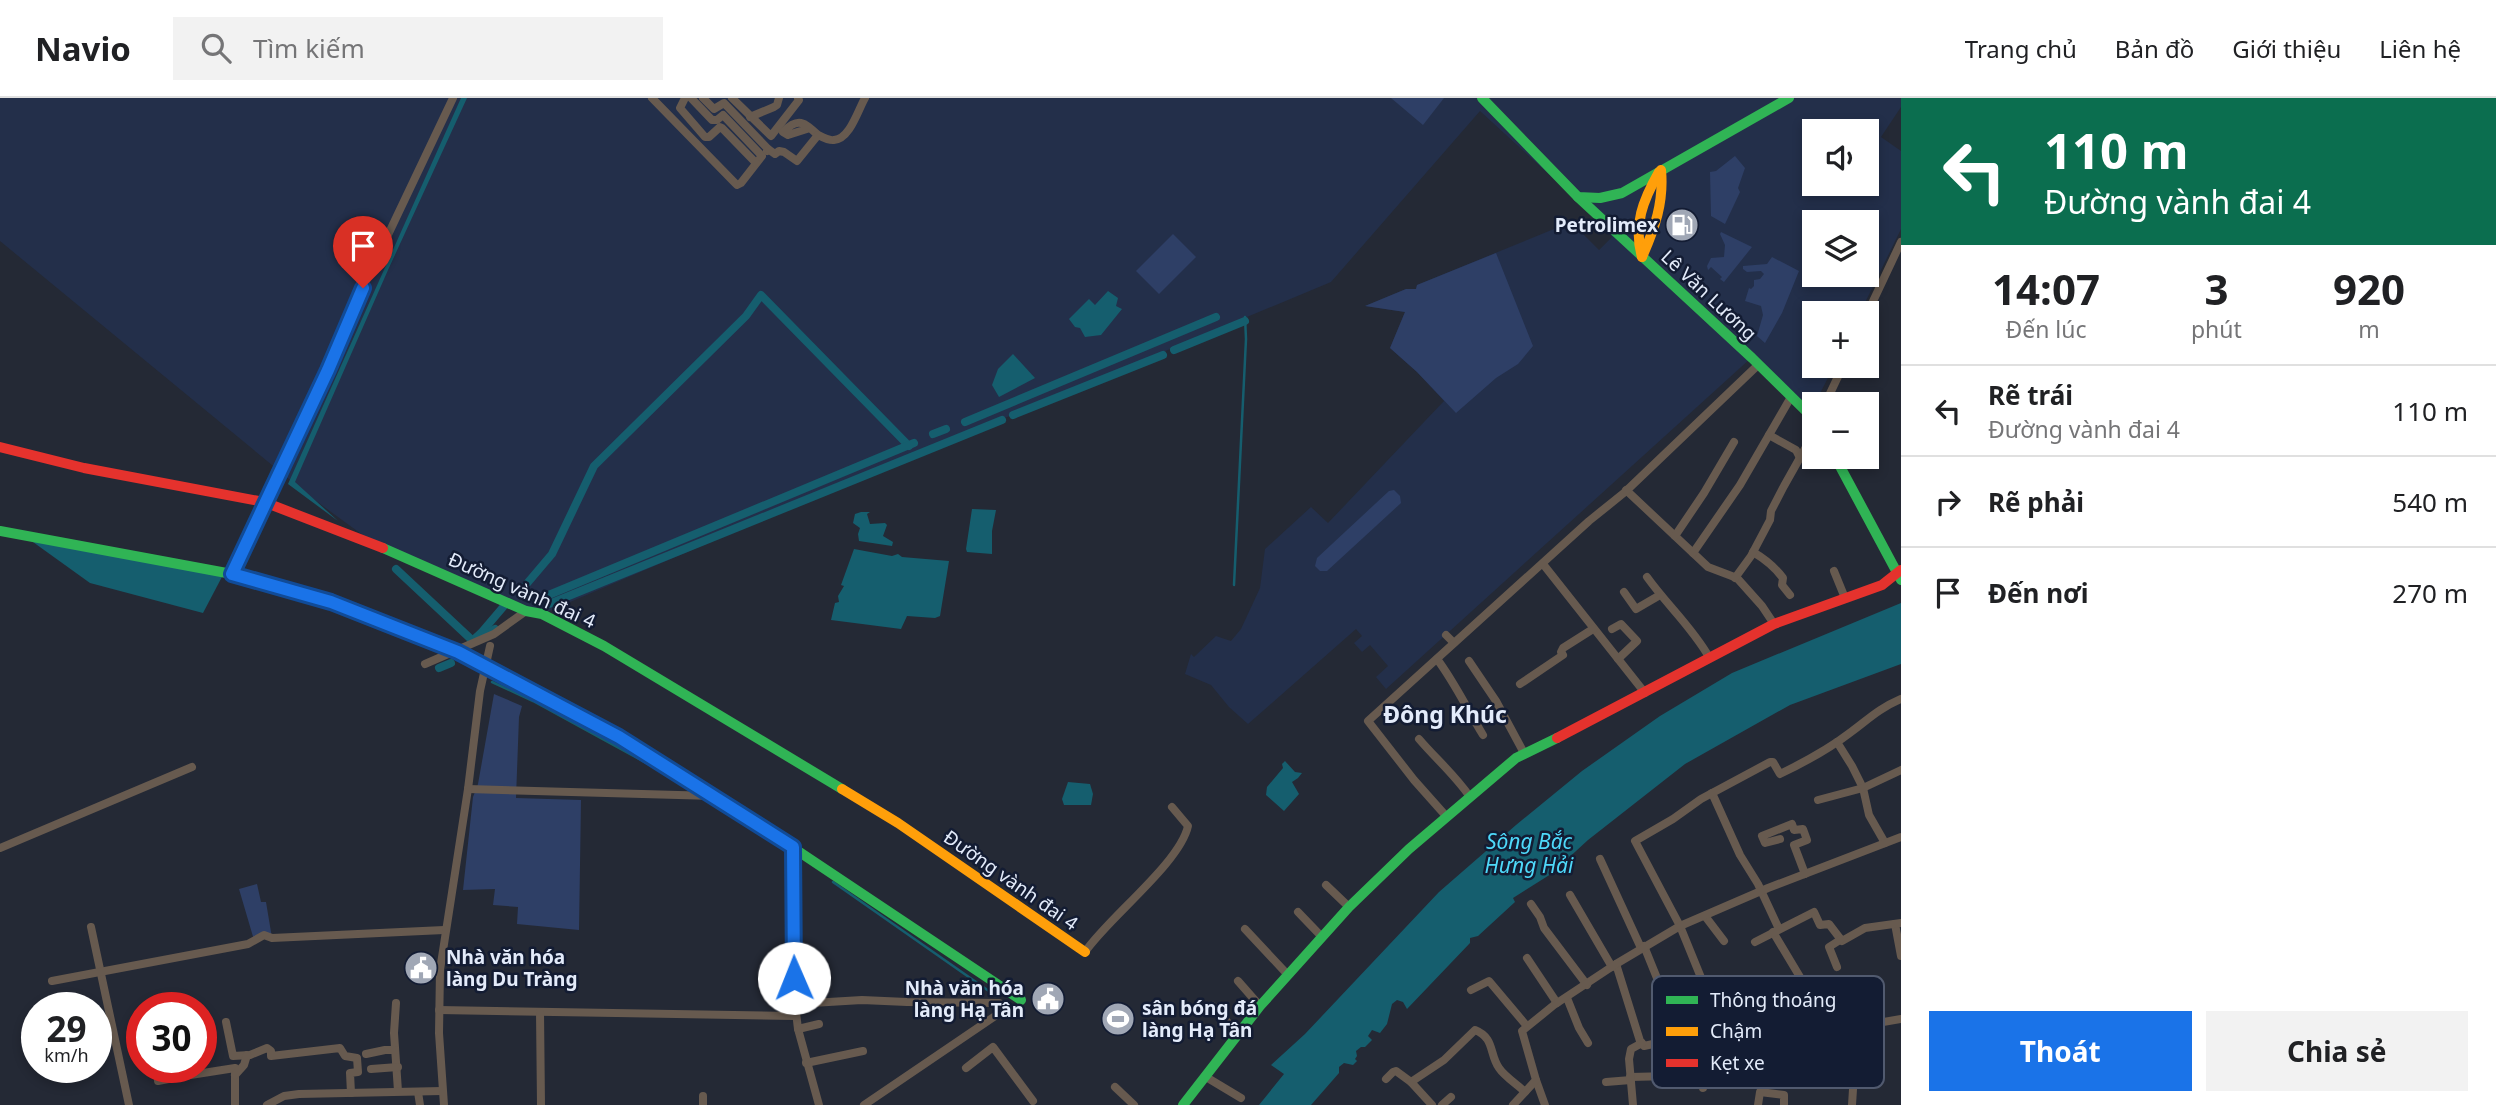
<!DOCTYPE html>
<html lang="vi">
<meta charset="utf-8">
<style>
:root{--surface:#fff;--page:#f2f2f2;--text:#202124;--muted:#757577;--line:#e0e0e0;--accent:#1a73e8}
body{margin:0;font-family:"Noto Sans",sans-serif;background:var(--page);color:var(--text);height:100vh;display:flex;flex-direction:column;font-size:26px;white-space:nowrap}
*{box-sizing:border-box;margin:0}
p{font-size:23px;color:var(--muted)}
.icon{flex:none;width:38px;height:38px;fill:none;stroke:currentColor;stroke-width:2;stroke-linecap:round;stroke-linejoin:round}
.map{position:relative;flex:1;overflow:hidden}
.sheet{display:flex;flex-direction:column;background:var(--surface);width:595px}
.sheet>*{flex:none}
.top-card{background:#0b6e4f;color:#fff;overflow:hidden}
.buttons{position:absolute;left:1802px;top:21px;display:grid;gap:14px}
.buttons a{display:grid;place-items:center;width:77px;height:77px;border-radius:0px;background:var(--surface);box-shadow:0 4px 10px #0003;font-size:35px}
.speed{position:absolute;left:21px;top:894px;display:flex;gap:14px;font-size:35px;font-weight:700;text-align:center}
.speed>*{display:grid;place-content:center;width:91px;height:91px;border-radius:50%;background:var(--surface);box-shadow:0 4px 10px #0003;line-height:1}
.speed small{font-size:18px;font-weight:400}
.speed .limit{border:10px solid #d22;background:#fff;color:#111}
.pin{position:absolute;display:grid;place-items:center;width:60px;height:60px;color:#fff;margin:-72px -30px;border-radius:50% 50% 50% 0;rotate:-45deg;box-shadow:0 0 7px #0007}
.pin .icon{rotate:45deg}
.me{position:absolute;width:77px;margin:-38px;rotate:359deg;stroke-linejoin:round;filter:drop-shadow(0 0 5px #0008)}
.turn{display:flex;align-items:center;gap:24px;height:147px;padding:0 28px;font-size:32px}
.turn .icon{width:91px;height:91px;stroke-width:2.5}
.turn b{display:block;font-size:49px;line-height:60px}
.eta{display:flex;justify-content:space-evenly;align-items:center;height:119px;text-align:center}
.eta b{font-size:42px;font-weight:700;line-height:49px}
.action{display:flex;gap:14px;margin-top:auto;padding:14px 28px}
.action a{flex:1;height:80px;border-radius:0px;background:var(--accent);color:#fff;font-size:28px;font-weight:700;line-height:80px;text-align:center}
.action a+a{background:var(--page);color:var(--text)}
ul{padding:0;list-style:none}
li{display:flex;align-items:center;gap:21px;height:91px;padding:0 28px;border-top:2px solid var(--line)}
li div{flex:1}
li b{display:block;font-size:26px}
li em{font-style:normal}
header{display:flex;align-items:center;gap:42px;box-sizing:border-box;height:98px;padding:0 35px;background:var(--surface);border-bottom:2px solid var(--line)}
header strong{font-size:33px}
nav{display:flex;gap:38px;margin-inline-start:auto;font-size:24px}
.search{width:490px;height:63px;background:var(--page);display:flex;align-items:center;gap:18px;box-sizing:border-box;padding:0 24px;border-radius:0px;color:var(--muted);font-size:26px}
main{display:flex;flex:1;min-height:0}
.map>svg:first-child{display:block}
.built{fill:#232f4a;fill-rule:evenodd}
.green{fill:#2e3f66}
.water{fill:#155e6e}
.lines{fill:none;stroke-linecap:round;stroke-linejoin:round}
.stream{stroke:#155e6e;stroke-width:2.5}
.canal{stroke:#155e6e;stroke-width:8}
.street{stroke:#675a4f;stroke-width:8}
.fast{stroke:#30b455;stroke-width:10}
.slow{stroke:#ff9f0a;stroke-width:10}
.jam{stroke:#e5322d;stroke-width:10}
.route-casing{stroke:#114b97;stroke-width:18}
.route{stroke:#1a73e8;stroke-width:12}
.labels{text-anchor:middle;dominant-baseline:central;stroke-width:5;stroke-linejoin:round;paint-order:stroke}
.poi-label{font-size:19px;font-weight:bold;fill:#e3ebfa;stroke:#131c33;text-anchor:end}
.street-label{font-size:19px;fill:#e3ebfa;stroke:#131c33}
.water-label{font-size:21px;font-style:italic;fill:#4ed9fa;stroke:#131c33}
.quarter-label{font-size:23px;font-weight:bold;fill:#e3ebfa;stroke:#131c33}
.key{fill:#131c33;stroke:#515a6f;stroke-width:2}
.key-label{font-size:19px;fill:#e3ebfa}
</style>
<header>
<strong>Navio</strong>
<div class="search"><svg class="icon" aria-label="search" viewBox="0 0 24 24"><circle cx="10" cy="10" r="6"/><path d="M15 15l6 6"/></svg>Tìm kiếm</div>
<nav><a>Trang chủ</a><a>Bản đồ</a><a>Giới thiệu</a><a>Liên hệ</a></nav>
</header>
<main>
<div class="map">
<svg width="1901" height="1007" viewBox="0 0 1901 1007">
<rect width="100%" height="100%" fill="#242935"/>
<path class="built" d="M0,0H1901V9L1881,39L1901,53V131L1860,215H1815V268H1834L1809,317L1751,260L1386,591L1376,579L1388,568L1370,547L1362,554L1354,545L1362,538L1356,531L1248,626L1229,609L1211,587L1185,576L1191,556L1194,559L1216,538L1231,543L1241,531L1260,490L1265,451L1311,409L1328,425L1444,303L1417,274L1390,250L1405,214L1365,208L1406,191H1416L1417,187L1571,124L1599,152L1612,139L1592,116L1480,13L1331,184L863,379L542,516L375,446L312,400L0,143ZM1815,33H1867V86H1815ZM1815,124H1867V177H1815Z"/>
<g class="green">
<path d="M1391,0H1444L1423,27Z"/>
<path d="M1735,58L1745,70L1738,90L1740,94L1725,126L1711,118L1710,74L1716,73Z"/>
<path d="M1721,134L1752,149L1724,184L1720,181L1722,179L1711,169L1708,172L1707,168L1711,160L1724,159L1725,147L1720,136Z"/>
<path d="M1173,136L1196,159L1159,196L1136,173Z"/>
<path d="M1496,155L1533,248L1518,266L1496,280L1456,315L1417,274L1390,250L1405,214L1365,208L1406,191H1416L1417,187Z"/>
<path d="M1772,159L1799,173L1782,215L1765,245L1757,238L1763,217L1761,208L1745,203L1749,190L1751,191L1754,188V182L1760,181L1764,176L1761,173L1747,174L1743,171V168L1767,166Z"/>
<path d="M1394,392L1400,398L1401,405L1327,473H1320L1315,468L1317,460L1389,393Z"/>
<path d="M494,596L522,608L519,619L516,700L581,702L579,832L517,826L518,809L493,807L495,791L463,792L473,699L478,686Z"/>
<path d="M257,786L261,804H266L272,840L254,842L239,791Z"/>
</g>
<g class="water">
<path d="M461,0H467L388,172L295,384L338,423L288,386Z"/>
<path d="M1108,193L1118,200L1116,208L1122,211L1101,237L1085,239L1080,230L1075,229L1069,221L1089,201L1095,207Z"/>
<path d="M1013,256L1035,280L999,299L992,287L998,271Z"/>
<path d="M972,411L996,412L992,433V456L967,454L966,451Z"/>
<path d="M861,414H870L867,416L870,426L885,425L887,427L883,438L893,444L892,448L859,443L858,436L860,430L853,425L855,416Z"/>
<path d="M26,439L224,475L203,515L90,485Z"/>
<path d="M854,451L892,458L898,456L902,459L949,463L940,518L935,520L907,518L901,531L831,522L835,505L839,504L838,498L844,488L841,487Z"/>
<path d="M1901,505V566L1790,607L1685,666L1588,742L1551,776L1513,800L1515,804L1478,838L1470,840V845L1407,911L1403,904L1397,902L1392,906L1387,926L1380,935L1372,932L1368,938L1372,942L1365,949H1361L1356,953L1357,958L1355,961L1357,963L1353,967L1344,965L1339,969V975L1311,1007H1259L1284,976L1271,967L1305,936L1439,794L1516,727L1582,673L1660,618L1732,575Z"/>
<path d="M1285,663L1295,674L1302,675L1298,680L1292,684L1299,696L1284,713L1266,697L1267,689L1283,670L1282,666Z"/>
<path d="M1068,684L1090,686L1093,696L1091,707H1064L1062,701Z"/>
</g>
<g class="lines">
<g class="stream">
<path d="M1234,487L1246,241L1245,219"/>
<path d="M492,584L533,603L683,685"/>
<path d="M833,784L996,898"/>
</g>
<g class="canal">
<path d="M1174,252L1245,223"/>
<path d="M1013,317L1163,257"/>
<path d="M965,324L1216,219"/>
<path d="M933,336L946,331"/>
<path d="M396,471L473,543"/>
<path d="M524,489L552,456L594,368L746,218L761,197L909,348"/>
<path d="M539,501L914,345"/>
<path d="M549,506L1002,322"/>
<path d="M481,535L504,508"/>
<path d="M471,544L481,535H488L495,531"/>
<path d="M439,570L451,565"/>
</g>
<g class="street">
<path d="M652,0L734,84L737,87L741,85L762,58L723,17L717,22H712L691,0"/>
<path d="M685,0L680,10L705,39H709L720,29L722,30L756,65"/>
<path d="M703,0L714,11L724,5L768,51L767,53"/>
<path d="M732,0L771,38L799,2L798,0"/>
<path d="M750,19L774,9L777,7L779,0"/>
<path d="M810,30L788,37L783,34C798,19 804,24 818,37"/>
<path d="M768,51L775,56L779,53L784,54L797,63L818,37C822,39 829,43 834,42C850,41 858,12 865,0"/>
<path d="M1867,216L1901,144"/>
<path d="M1825,306L1843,268"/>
<path d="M1769,337L1796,352L1800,360"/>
<path d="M1626,392L1708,469L1737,480L1762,508L1774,526"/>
<path d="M1675,438L1704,395L1734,344"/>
<path d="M1753,454C1765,461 1774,468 1783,480L1782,487L1790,497"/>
<path d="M1693,455L1740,387L1791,299"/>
<path d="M1543,466L1645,595"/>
<path d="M1834,473L1845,500"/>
<path d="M232,476L264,404L328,272L367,181L453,0"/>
<path d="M1647,479C1667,507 1692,529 1709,559"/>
<path d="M1735,480L1751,458L1770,422L1771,413L1784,388L1815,333"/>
<path d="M1624,494L1636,511L1660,497"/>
<path d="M1612,531L1621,526L1637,543L1618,561"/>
<path d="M1446,537L1454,545"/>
<path d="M1437,561C1455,585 1467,611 1483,637"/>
<path d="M1469,563L1496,603L1524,655"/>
<path d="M425,566L494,536L526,513"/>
<path d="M1520,586L1563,557L1561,554L1563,550L1593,531"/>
<path d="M1419,641C1436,661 1455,677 1470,699"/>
<path d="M1837,644L1852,668L1863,690L1869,717L1885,745"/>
<path d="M468,691L714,698"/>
<path d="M1712,695L1740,757L1758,786L1779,831"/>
<path d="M1818,702L1863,690L1901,672"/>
<path d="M1446,718L1414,682L1368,623L1589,423L1625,394L1758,267"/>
<path d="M1780,741L1765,745L1762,738L1792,726L1794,732L1803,731L1807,742L1794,747L1805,776"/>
<path d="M793,749L795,906L862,902L907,904L999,905"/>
<path d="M0,750L192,669"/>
<path d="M1600,761L1641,850"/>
<path d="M1326,787L1349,809"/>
<path d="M1570,797L1612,869"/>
<path d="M1531,806L1540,819L1544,830L1587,887"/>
<path d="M1298,814L1322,839"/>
<path d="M1705,818L1724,843"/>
<path d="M1895,826L1901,858"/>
<path d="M91,829L129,1007"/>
<path d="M1245,831L1288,877"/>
<path d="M1773,834L1824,919L1828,934"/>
<path d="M1755,844L1814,814L1820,827L1829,826L1842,843L1865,830L1901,825"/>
<path d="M1085,854C1108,820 1180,765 1188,728L1172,709"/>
<path d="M1527,860L1557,905"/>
<path d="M1616,866L1640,943L1644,948L1662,944L1668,949L1682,946L1676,927L1644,848"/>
<path d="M1837,869L1829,849L1840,842"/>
<path d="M1702,882L1680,828L1635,743L1673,721L1701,701L1770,664H1773L1780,676C1805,664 1829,651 1851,634C1870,620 1878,611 1901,601"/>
<path d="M52,883L248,846L264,837L272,840L444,832"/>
<path d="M1238,883L1260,908"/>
<path d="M1471,892L1489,883L1526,927"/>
<path d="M1810,896L1840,885L1845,894L1854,929"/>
<path d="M1567,900L1579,930L1588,945"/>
<path d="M396,905L394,935L398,993"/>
<path d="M795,906L798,931L819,1007"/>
<path d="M1213,908L1238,936"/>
<path d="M439,912L795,918"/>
<path d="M540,914L541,1007"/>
<path d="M226,924L233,958L250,957L267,950L271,953V958L340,950L345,958L357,960L358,974L350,975L351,995"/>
<path d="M798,931L819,926"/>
<path d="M1789,944L1854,929L1901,921"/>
<path d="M201,946L209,937L210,929"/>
<path d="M1682,946L1696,942L1701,953L1703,990"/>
<path d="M1701,953L1736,952"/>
<path d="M366,956L385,952H395"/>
<path d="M806,965L863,953"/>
<path d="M183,970L184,978L235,970V1007"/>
<path d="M966,970L993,949L1033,1003"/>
<path d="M371,971L398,969"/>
<path d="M235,977L244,967L247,957"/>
<path d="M1206,979L1241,1000"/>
<path d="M1630,979L1671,978"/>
<path d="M1386,981L1393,974L1396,973L1411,984"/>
<path d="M1536,982L1545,1007"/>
<path d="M158,983L184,978"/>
<path d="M1606,984L1631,982"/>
<path d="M1115,989L1134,1007"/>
<path d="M418,994L420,1007"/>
<path d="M267,1007L284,998L299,996L442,993"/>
<path d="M444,1007L439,935L440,872L468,691L480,593L490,548"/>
<path d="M703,1007V998"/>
<path d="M864,1007L1004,912"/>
<path d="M1432,1007L1411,984L1444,962L1475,932C1495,940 1489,956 1499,970C1505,979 1517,986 1525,994"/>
<path d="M1442,1007L1451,999"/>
<path d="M1513,1007L1536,982L1522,933L1554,907L1616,866L1680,828L1768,790L1901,739"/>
<path d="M1633,1007L1629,961L1631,951L1642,945"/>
<path d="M1758,1007L1760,994L1784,997V1007"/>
<path d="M1852,1007L1857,928"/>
</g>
<g class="fast">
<path d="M1482,0L1578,99L1600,100L1622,95L1789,0"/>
<path d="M1578,99L1752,260L1815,322"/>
<path d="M1835,359L1901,482"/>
<path d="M0,433L232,476L331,504L402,532"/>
<path d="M383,450L526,513L542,516L604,548L842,691"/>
<path d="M738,713L1021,902"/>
<path d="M1183,1007L1260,908L1349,809L1409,751L1516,660L1557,640"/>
</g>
<g class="slow">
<path d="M1642,159C1633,127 1643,102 1659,74"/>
<path d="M1642,159C1655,130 1664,104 1661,72"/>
<path d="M842,691L898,725L1085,854"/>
</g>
<g class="jam">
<path d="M0,349L84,370L264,404L383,450"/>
<path d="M402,532C517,577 635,644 738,713"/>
<path d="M1557,640L1774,526L1882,487L1901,472"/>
</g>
</g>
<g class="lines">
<defs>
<path id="route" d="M363,190L328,272L232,476L331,504L458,554L619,639L793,749L794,880"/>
</defs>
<use href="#route" class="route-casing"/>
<use href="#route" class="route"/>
</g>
<defs>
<symbol id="fuel-disc" viewBox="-11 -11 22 22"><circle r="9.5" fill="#a0a7b5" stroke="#131c33"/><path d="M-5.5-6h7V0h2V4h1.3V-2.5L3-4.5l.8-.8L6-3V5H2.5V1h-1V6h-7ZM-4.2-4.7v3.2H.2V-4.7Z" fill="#fff"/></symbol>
<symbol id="civic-disc" viewBox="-11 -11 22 22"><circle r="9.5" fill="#a0a7b5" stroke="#131c33"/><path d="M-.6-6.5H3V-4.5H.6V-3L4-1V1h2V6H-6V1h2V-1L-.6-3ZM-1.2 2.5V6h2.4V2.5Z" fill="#fff"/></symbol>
<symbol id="stadium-disc" viewBox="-11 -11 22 22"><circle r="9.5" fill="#a0a7b5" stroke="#131c33"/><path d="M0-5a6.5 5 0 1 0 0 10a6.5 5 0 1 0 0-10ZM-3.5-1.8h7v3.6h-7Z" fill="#fff"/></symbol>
</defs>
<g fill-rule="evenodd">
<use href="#fuel-disc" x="1663" y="108" width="38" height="38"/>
<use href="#civic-disc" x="402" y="851" width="38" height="38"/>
<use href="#civic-disc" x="1029" y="882" width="38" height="38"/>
<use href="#stadium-disc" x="1099" y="902" width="38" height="38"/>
</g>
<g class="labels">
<g class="poi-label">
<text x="1658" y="127">Petrolimex</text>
<text x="446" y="859" text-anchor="start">Nhà văn hóa<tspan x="446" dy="22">làng Du Tràng</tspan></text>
<text x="1024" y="890">Nhà văn hóa<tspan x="1024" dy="22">làng Hạ Tân</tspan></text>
<text x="1142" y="910" text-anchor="start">sân bóng đá<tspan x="1142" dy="22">làng Hạ Tân</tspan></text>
</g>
<g class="street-label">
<text transform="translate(1709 197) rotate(43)">Lê Văn Lương</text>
<text transform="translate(522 492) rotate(24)">Đường vành đai 4</text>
<text transform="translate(1011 782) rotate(35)">Đường vành đai 4</text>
</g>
<g class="water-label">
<text x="1529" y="743">Sông Bắc<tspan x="1529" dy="24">Hưng Hải</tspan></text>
</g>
<g class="quarter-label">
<text x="1445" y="616">Đông Khúc</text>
</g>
</g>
<rect x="1652" y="878" width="232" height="112" rx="10" class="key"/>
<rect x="1666" y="898" width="32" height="8" fill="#30b455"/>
<rect x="1666" y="929" width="32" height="9" fill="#ff9f0a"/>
<rect x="1666" y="961" width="32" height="8" fill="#e5322d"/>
<g class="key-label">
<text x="1710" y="909">Thông thoáng</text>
<text x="1710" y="940">Chậm</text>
<text x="1710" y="972">Kẹt xe</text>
</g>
</svg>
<div class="buttons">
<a><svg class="icon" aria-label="sound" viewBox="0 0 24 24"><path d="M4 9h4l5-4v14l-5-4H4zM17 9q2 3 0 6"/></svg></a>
<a><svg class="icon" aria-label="layers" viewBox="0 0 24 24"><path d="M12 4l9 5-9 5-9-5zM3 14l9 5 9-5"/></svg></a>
<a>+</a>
<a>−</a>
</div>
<div class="speed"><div>29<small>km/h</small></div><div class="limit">30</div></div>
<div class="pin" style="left:363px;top:190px;background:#d93025"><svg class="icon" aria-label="arrive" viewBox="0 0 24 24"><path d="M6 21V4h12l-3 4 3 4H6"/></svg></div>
<svg class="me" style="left:794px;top:880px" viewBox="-20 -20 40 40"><circle r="19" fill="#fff"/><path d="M0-13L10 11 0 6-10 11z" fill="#1a73e8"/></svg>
</div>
<section class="sheet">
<div class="top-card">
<div class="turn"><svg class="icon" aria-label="left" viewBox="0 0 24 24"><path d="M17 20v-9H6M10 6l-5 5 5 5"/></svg><div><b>110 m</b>Đường vành đai 4</div></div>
</div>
<div class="eta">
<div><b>14:07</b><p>Đến lúc</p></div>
<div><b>3</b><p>phút</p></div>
<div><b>920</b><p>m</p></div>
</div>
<ul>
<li><svg class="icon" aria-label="left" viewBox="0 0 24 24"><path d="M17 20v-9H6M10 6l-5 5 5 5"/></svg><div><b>Rẽ trái</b><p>Đường vành đai 4</p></div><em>110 m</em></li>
<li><svg class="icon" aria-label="right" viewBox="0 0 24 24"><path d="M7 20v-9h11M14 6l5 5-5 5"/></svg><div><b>Rẽ phải</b></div><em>540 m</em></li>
<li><svg class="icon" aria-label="arrive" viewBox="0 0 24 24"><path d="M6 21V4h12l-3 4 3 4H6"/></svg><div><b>Đến nơi</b></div><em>270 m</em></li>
</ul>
<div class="action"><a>Thoát</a><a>Chia sẻ</a></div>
</section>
</main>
